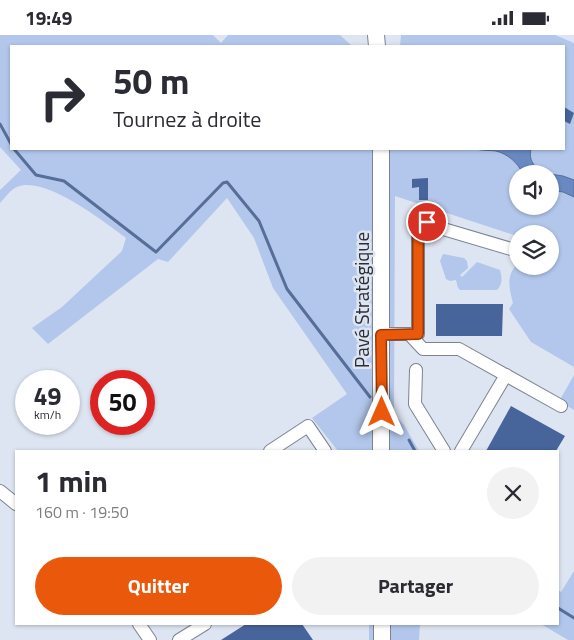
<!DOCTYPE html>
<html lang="fr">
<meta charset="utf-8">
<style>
:root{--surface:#fff;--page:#f2f2f3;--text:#2b2b33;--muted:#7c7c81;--accent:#ea580c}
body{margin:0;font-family:"Titillium Web",sans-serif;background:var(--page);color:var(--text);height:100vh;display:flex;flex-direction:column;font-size:19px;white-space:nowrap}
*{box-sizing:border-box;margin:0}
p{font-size:16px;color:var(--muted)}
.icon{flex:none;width:28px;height:28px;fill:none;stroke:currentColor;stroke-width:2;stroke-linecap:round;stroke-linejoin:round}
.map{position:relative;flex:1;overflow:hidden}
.drawer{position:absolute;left:15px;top:415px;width:544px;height:175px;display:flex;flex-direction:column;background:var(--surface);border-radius:0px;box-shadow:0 1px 4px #0004}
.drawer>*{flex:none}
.top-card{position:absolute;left:10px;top:10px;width:555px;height:105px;border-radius:0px;box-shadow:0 1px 4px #0004;background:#fff;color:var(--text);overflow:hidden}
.fabs{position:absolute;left:509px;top:130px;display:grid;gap:10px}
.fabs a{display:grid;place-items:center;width:50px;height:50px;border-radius:50%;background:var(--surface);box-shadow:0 1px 4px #0004;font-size:25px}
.speed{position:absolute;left:15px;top:335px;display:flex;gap:10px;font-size:25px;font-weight:700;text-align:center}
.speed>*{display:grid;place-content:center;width:65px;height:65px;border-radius:50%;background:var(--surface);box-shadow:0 1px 4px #0004;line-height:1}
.speed small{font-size:12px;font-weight:400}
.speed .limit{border:8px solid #d22;background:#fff;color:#111}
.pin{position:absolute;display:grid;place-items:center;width:42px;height:42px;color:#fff;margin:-21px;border:2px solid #fff;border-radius:50%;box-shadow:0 1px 5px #0007}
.me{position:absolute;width:55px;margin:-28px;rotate:0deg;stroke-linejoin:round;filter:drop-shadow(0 0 4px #0008)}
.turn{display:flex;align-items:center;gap:18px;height:105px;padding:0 20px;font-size:22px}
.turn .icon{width:65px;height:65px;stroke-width:2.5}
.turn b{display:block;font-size:35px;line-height:42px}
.round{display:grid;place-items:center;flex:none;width:52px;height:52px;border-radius:26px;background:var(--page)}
.head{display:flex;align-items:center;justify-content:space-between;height:85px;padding:0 20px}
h1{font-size:30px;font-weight:700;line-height:38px}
.cta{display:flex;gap:10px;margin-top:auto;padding:10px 20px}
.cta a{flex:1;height:58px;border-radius:30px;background:var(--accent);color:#fff;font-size:20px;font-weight:700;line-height:58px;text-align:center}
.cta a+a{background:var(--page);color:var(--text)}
.status{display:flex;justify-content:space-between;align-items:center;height:35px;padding:0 25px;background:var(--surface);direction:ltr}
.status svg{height:14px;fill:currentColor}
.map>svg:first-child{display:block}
.green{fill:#b2c7eb;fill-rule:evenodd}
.water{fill:#6a89c3;stroke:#576e98}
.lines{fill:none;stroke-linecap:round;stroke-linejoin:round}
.stream{stroke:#576e98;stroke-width:3}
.building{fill:#47649b}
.minor-casing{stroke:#7d838f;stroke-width:14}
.major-casing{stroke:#7d838f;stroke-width:18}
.minor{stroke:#fff;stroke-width:12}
.major{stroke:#fff;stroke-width:16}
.route-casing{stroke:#983908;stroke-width:12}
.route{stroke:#ea580c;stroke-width:9}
.labels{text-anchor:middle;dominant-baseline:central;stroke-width:5;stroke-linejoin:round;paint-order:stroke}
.street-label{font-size:19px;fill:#2c2e33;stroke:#dee5f2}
</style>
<div class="status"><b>19:49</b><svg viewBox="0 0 49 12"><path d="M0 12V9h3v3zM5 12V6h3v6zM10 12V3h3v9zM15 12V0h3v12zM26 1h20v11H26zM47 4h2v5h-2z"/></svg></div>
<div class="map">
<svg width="574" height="605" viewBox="0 0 574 605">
<rect width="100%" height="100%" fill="#dee5f2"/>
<g class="green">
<path d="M0,0H213L221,8L228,0H340L352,11H11V114H564V11H400L401,0H555L574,8V332L531,307L509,274L513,268C509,253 506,241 517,229L518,231H550V199H518L517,201L395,161L394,379L404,390L419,416H338L312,383L347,359L273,253L254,203L227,163L168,227L158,224L48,309L32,293L62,272L122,216L126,203C104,187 45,140 17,152C11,154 5,163 0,168V155L21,135L0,112ZM518,139H550V171H518Z"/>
<path d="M443,219L464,223L467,226L468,233L460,240L462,242L477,227L500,235C502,242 503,249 497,255H460L458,253L456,245L450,246L446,244L440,226Z"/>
<path d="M574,340V375L564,369L561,363Z"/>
<path d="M574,536V605H568L541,589H558V555L561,557Z"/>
<path d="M369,589H420L419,605H369Z"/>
</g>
<g class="water">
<path d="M476,114H531C528,127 536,134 548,139H523C518,128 508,119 496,116C490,115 483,116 476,114Z"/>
<path d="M550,139L563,141L574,145V162L563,157L550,155Z"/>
</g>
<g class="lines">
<g class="stream">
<path d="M0,89L11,109"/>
<path d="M14,114L36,140L64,146L156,217L223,148L227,147L259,186L287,254L370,362"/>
<path d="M409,405L415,416"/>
<path d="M558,573L574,583"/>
</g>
</g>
<g class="building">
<path d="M564,72L574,78L570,89L564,86Z"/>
<path d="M428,143V165H419V152L412,153V144Z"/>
<path d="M436,269H503L502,301H436Z"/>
<path d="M511,371L565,401L556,416H486Z"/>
<path d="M246,589H302L313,605H221Z"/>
</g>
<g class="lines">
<defs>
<g id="minor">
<path d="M381,299H418V197L420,190L423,188L518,216"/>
<path d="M409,299L423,314H459L561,371"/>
<path d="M416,335L415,369L444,416"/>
<path d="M270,416L308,391L325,416"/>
<path d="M461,416L506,340"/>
<path d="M0,456L16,469"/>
<path d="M139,589L150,605"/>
<path d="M179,605L205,589"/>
</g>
<g id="major">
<path d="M376,0L377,11"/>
<path d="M381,114V416"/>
<path d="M382,589V605"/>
</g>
</defs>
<use href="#minor" class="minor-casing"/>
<use href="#major" class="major-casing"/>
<use href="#minor" class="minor"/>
<use href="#major" class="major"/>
</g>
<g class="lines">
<defs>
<path id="route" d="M382,377L381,300L418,299V197L420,190L427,187"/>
</defs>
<use href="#route" class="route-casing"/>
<use href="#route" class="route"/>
</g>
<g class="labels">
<g class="street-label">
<text transform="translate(361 265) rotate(-90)">Pavé Stratégique</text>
</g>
</g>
</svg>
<div class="fabs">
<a><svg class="icon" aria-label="sound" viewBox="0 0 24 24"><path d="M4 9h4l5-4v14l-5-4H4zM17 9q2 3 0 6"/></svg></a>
<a><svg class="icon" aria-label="layers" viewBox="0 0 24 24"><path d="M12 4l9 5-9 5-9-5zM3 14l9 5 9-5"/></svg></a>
</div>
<div class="speed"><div>49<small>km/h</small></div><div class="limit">50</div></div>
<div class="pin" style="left:427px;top:187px;background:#d93025"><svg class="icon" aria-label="arrive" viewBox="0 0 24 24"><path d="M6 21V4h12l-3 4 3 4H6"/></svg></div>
<svg class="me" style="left:382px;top:377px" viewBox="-20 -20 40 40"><path d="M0-17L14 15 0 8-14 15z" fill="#ea580c" stroke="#fff" stroke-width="4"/></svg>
<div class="top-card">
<div class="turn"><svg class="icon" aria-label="right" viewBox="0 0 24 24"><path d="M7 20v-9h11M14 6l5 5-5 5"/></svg><div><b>50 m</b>Tournez à droite</div></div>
</div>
<section class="drawer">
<div class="head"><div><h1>1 min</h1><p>160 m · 19:50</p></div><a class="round"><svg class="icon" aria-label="close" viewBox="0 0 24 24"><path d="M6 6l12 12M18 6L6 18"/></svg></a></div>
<div class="cta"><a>Quitter</a><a>Partager</a></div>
</section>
</div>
